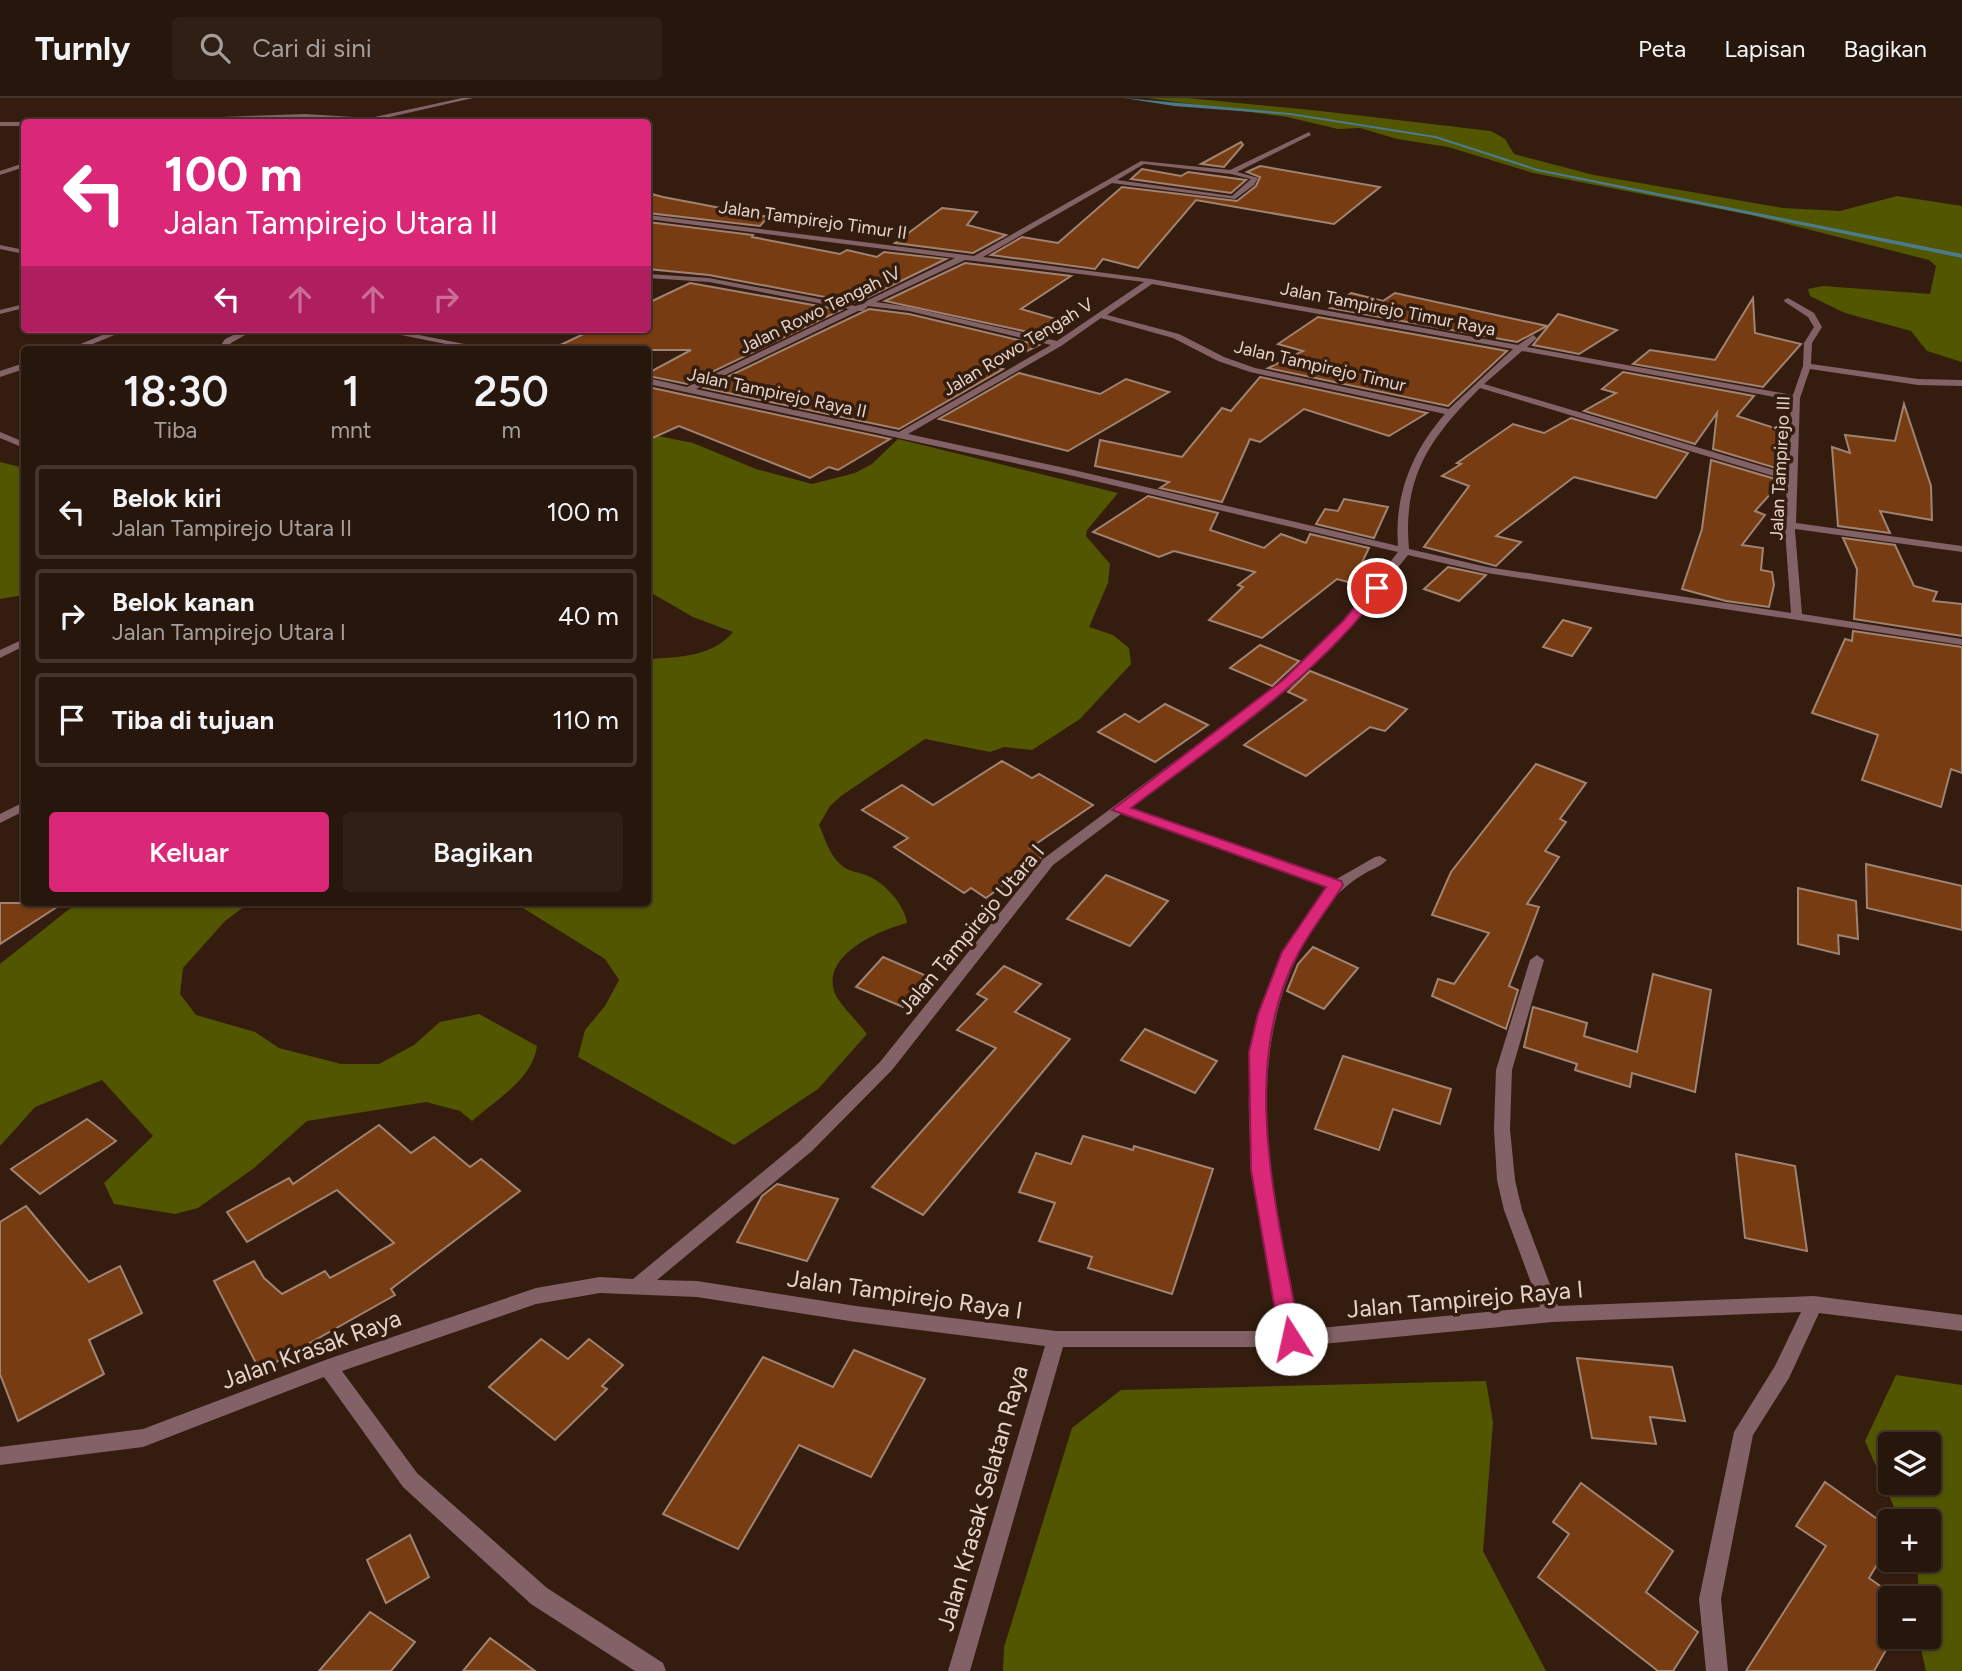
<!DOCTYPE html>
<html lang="id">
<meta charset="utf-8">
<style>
:root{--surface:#27160b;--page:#2f1f14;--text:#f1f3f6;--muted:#a49f9d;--line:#43352c;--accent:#db2777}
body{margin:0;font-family:Figtree,sans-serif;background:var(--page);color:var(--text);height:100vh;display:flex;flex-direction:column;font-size:26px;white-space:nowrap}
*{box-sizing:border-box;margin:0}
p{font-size:23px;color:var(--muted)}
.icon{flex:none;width:38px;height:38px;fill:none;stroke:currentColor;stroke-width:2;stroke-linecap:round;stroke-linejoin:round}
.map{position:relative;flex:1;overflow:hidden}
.drawer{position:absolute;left:21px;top:248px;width:630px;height:560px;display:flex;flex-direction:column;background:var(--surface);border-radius:7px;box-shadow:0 2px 5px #0004,0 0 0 2px var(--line)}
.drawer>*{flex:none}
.guide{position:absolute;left:21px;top:21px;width:630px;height:214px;border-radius:7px;box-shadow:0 2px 5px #0004,0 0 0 2px var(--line);background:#db2777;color:#fff;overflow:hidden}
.buttons{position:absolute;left:1878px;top:1334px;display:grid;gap:14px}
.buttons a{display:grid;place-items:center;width:63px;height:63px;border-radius:7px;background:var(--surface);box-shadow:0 2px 5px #0004,0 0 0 2px var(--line);font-size:35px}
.pin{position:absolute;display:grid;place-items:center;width:60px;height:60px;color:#fff;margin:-30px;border:4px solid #fff;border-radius:50%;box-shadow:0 2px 7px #0007}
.me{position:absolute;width:77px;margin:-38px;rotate:350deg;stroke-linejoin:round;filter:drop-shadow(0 0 5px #0008)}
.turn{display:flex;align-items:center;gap:24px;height:147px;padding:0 28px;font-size:32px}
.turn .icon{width:91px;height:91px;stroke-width:2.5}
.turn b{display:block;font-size:49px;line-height:60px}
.lanes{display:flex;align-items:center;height:66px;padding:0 28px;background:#0003;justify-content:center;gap:35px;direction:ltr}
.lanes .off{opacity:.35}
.eta{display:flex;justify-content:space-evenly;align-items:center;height:119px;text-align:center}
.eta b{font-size:42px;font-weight:600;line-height:49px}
.action{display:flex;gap:14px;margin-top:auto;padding:14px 28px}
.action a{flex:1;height:80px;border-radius:7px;background:var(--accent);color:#fff;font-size:28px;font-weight:600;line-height:80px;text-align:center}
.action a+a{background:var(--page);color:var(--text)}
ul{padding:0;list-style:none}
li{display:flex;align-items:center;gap:21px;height:94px;margin:0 14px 10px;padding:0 14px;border:4px solid var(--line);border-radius:7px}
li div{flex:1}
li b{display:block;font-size:26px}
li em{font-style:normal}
header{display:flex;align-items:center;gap:42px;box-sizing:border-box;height:98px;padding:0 35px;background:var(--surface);border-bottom:2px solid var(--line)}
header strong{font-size:33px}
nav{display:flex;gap:38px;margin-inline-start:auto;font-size:24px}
.search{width:490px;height:63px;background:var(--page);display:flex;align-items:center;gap:18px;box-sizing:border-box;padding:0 24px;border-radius:7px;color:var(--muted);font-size:26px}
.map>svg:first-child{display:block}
.forest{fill:#525600;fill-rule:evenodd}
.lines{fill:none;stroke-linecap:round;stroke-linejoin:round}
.stream{fill:#4b7a8a;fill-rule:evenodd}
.building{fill:#783c12;stroke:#a08372;stroke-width:2}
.street{fill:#836267;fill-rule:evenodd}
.route{fill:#db2777;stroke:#8e194d;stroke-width:2}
.labels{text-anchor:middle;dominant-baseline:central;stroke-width:7;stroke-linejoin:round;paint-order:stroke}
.far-street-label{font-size:18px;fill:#e4d4cb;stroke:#341d0f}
.street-label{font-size:21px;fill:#e4d4cb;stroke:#341d0f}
.near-street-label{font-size:24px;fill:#e4d4cb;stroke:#341d0f}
</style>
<header>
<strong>Turnly</strong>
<div class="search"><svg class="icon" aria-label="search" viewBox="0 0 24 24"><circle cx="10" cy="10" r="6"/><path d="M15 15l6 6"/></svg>Cari di sini</div>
<nav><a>Peta</a><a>Lapisan</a><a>Bagikan</a></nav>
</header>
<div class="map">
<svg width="1962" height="1573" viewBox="0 0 1962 1573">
<rect width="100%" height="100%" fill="#341d0f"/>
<g class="forest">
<path d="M1147,0H1187L1321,13L1491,33L1505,41L1514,56L1594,77L1783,110L1840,113L1897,98L1962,108V264L1927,253L1911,233L1845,215L1810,198L1808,191L1823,188L1930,196L1936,168L1929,162L1751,117L1533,75L1448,49L1397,41L1360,30L1338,31L1287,19Z"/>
<path d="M648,336L693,345L756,371L812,386L855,375L872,366L898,341L1118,395L1087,432L1086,438L1110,466L1108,485L1089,529L1113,537L1129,550L1131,566L1080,621L1032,652L1004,649L990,654L925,641L841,698L830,708L819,727C825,740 829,756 840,766C849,775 859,773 870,779C886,786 905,808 907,825C880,832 823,856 834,893C837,904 859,925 867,936L818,991L734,1047L578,959L585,932L605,908L619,882L605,861L515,805H648V561C679,559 712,559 733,534L693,519L648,493Z"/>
<path d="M0,364L24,370V497L0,501Z"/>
<path d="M77,805H249L225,823L183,870L180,896L196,917L255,934L279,950L341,966H379L414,947L440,924L479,916L537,948C532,982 497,1001 472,1023L460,1013L426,1004L307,1023L254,1070L198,1110L175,1116L114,1106L104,1085L153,1038L102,982L35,1009L0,1048V866Z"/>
<path d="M1896,1277L1962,1287V1573H1926L1918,1538H1928V1500H1919L1917,1461H1928V1423H1900L1865,1343ZM1890,1346H1928V1384H1890Z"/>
<path d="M1486,1283L1493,1324L1483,1453L1546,1573H1003L1004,1549L1072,1330L1121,1292Z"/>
</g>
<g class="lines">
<path class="stream" d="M1124,0L1290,15L1436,38L1538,71L1962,156V160L1537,73L1435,40L1290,17L1174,8Z"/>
</g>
<g class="building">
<path d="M1241,44L1243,47L1224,69L1201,66Z"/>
<path d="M1260,68L1380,89L1334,126L1196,102L1138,170L1103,161L1095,171L991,157L1022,139L1058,145L1122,89L1237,103L1256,88L1260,79L1247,74Z"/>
<path d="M1142,71L1181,78L1188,74L1246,82L1231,95L1131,81Z"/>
<path d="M648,95L663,99L768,119L760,128L648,115Z"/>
<path d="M942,110L977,114L967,127L1006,137L973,155L895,145Z"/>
<path d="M648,124L753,137L752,139L840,156L847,152L877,159L884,154L946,161L856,205L709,177L648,171Z"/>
<path d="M965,165L1071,178L1021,211L1066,224L1042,237L885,203Z"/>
<path d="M690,185L841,212L687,286L648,278V275L691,252H550L594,231H648V205Z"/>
<path d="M1351,195L1383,203L1395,195L1547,228L1517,244L1330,210Z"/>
<path d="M1753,200L1755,235L1801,246L1763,289L1633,266L1650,252L1715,262Z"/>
<path d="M869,211L909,216L1039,247L995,269L1003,271L899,331L704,290Z"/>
<path d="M1558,216L1617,232L1579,256L1533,247Z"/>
<path d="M1318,219L1507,253L1448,308L1268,270L1303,253L1278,246Z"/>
<path d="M1623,274L1754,298L1737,318L1787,334L1786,373L1713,351L1717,315L1695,346L1584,313L1616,295L1602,291Z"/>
<path d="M1019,275L1100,296L1126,281L1169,294L1068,353L939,321Z"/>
<path d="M1260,279L1427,315L1389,338L1304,311L1260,344L1250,341L1222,404L1160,390L1169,384L1095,368L1100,342L1182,359L1222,310L1231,313Z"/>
<path d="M648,289L890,341L838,372L829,369L810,380L679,328L648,342Z"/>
<path d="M1904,306L1931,388L1932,422L1880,413L1890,435L1838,428L1832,349L1850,355L1845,337L1895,343Z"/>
<path d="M1571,320L1688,355L1656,400L1574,379L1496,438L1521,444L1496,468L1424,449L1469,388L1442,378L1461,366L1457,365L1513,326L1544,335Z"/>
<path d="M1711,362L1782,383L1755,413L1765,417L1742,447L1763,450L1761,472L1772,474L1774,487L1769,509L1726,503L1682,491L1702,431Z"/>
<path d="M1148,398L1218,415L1210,432L1264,450L1281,436L1306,445L1310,436L1369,450L1352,485L1337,481L1262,540L1209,522L1243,489L1238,487L1255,474L1174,453L1159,459L1093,434Z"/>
<path d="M1344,401L1388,409L1374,440L1316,426L1325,411L1338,413Z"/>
<path d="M1843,440L1895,447L1914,488L1937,494L1933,503L1962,506V538L1854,521L1857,471Z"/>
<path d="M1448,469L1486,477L1459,503L1424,491Z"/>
<path d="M1563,522L1591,530L1572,558L1543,549Z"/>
<path d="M1853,533L1962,549V675L1951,671L1941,709L1862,682L1878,637L1812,615L1845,541L1852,543Z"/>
<path d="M1260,547L1299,563L1272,588L1230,570Z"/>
<path d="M1310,573L1407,611L1385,633L1370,629L1306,678L1244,647L1306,602L1288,594Z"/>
<path d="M1165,606L1208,627L1155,664L1098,634L1125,616L1139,624Z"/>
<path d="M1002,663L1032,680L1039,676L1093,707L1030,750L1043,758L986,800L971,790L964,795L894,749L908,740L862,712L902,687L933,707Z"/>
<path d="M1536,666L1586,685L1560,721L1566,724L1545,753L1559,759L1527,806L1539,809L1509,888L1518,892L1506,931L1432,898L1438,881L1454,886L1489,835L1432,817L1451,774Z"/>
<path d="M1866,766L1962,788V832L1867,810Z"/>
<path d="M1106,777L1168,803L1130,848L1067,821Z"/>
<path d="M1798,790L1856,803L1858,841L1838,837L1839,856L1798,846Z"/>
<path d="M0,805H63L0,846Z"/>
<path d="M1313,849L1358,870L1324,911L1287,893L1298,866Z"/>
<path d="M883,859L929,879L903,909L856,889Z"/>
<path d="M1004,868L1041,886L1015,914L1070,941L923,1117L872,1089L996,950L957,932L987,901L977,896Z"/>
<path d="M1653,876L1711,892L1695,994L1632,975L1630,989L1575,972L1577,966L1524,949L1533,909L1587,925L1584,938L1637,954Z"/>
<path d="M1145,931L1217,963L1195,995L1121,962Z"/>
<path d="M1343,958L1451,991L1440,1026L1393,1011L1379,1052L1315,1031Z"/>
<path d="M87,1021L116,1043L40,1096L11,1071Z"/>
<path d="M379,1027L411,1055L434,1039L470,1069L481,1061L520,1093L391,1191L395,1197L260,1273L214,1183L254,1163L264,1180L282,1196L325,1173L330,1180L394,1145L337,1092L247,1144L227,1114L289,1080L293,1086Z"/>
<path d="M1083,1038L1133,1052L1134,1048L1213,1071L1172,1196L1088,1170L1092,1159L1039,1143L1055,1105L1019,1094L1036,1055L1071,1066Z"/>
<path d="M1736,1056L1795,1068L1807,1153L1745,1140Z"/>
<path d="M777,1086L838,1101L807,1163L737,1144L762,1098Z"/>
<path d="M26,1108L89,1184L120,1168L142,1215L89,1242L104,1276L18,1323L0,1276V1124Z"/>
<path d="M541,1241L568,1261L589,1241L623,1267L602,1288L607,1291L555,1342L489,1289Z"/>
<path d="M854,1252L925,1281L871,1379L799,1347L738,1451L663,1416L763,1259L833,1289Z"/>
<path d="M1577,1260L1672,1269L1685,1323L1650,1319L1656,1346L1592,1340Z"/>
<path d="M1825,1384L1890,1430V1445L1869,1480L1897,1500H1890V1538H1894L1874,1573H1746L1826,1448L1796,1428Z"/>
<path d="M1581,1385L1673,1453L1646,1494L1698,1534L1673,1573H1658L1538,1479L1569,1436L1553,1424Z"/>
<path d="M410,1437L429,1479L386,1505L367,1462Z"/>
<path d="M370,1514L415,1544L391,1573H319Z"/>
<path d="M490,1540L535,1573H463Z"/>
</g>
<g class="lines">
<g class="street">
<path d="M462,0H473L368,24L305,20L82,24L305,16L370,20Z"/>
<path d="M0,24H25L24,28H0Z"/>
<path d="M1309,34L1311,37L1237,74L1258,80L1254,87L1235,101L1112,85L983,159L1151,181L1518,247L1533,237L1537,240L1527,249L1793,297L1803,268L1804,245L1814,229L1808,219L1785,204L1784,202L1788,200L1814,215L1822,229L1812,245L1811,266L1918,281L1962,282V288L1918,287L1810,271L1800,300L1796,425L1962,448V454L1795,431V433L1802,516L1962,541V547L1487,475L1408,457L1351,528L1292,588L1129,710L1335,782L1375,759L1380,758L1387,762C1382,767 1376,770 1369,773C1355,781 1342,790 1332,803C1231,932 1270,1085 1299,1232L1540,1209L1504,1112L1497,1082L1494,1031L1496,972L1530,862L1537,857L1544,862L1512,972L1510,1031L1515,1082L1522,1112L1558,1208L1814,1198L1962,1217V1233L1819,1215L1789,1280L1753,1337L1721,1501L1728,1573H1706L1699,1501L1734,1334L1775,1268L1801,1214L1552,1224L1291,1249H1063L970,1573H948L1045,1248L856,1224L697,1199L600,1195L536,1206L342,1273L417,1375L547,1490L663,1565L666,1573H635L531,1506L403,1389L324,1279L143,1349L0,1367V1349L143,1331L328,1261L536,1190L600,1179L633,1181L800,1043L880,964L1043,761L1284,582L1343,524L1398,454L1065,376L648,286V280L687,289L849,211L709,184L648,180V176L709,180L856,208L955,160L648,121V117L974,158L1141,63L1230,72ZM1144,66L1231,76L1251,81L1232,98L1117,82ZM965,162L975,163L1144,184L1057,243L909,209L876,204ZM1152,186L1513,251L1449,311L1255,270L1224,259L1179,236L1107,217ZM868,208L909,213L1051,247L899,334L696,291L858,213H863ZM1101,220L1173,240L1218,263L1250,274L1445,316C1412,353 1394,398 1398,448L1065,370L908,336L1061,248ZM1522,253L1791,302L1788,376L1484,286ZM1480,290L1787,382L1785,433L1791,515L1487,469L1409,451C1402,377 1432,338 1480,290ZM1121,716L1328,789C1312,807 1300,827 1289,847C1283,858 1276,869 1272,880C1226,991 1259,1120 1280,1233H1056L856,1208L697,1183L657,1182L812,1053L892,972L1053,767Z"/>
<path d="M24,65V69L0,77V73Z"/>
<path d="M0,147L24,152V156L0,151Z"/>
<path d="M24,206V210L0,216V212Z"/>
<path d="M117,231H129L78,252H66Z"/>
<path d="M166,231H178L182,234L178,236Z"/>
<path d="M246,231H256L231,245L226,252H220L219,250L225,241Z"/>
<path d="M371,231H389L494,252H476Z"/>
<path d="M24,265V271L0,279V273Z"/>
<path d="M0,334L24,344V350L0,340Z"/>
<path d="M24,541V548L0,560V552Z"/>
<path d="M24,704V713L0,725V716Z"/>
</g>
</g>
<path class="route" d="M1373,487L1383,490C1316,581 1219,643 1131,710L1341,783L1343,787C1329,809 1312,830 1299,854C1236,968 1279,1120 1301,1241L1298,1248L1291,1250L1283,1248L1280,1241L1251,1072L1249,954L1258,916L1282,854L1326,789L1112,712L1283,582L1343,523Z"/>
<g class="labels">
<g class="far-street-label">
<text transform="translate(813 122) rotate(8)">Jalan Tampirejo Timur II</text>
<text transform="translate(1388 211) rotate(11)">Jalan Tampirejo Timur Raya</text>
<text transform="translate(820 212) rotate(-26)">Jalan Rowo Tengah IV</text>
<text transform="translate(1018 249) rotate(-31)">Jalan Rowo Tengah V</text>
<text transform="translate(1320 268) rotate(13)">Jalan Tampirejo Timur</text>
<text transform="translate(777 295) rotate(12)">Jalan Tampirejo Raya II</text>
<text transform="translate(1780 370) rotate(-87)">Jalan Tampirejo III</text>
</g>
<g class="street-label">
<text transform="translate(971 831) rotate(-50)">Jalan Tampirejo Utara I</text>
</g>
<g class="near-street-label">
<text transform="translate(905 1196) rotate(8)">Jalan Tampirejo Raya I</text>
<text transform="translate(1465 1201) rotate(-5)">Jalan Tampirejo Raya I</text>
<text transform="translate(311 1251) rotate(-20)">Jalan Krasak Raya</text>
<text transform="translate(982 1400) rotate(-74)">Jalan Krasak Selatan Raya</text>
</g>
</g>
</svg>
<div class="buttons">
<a><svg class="icon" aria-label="layers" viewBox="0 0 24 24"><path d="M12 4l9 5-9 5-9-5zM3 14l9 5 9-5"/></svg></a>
<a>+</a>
<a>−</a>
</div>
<div class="pin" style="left:1377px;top:490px;background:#d93025"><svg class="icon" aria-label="arrive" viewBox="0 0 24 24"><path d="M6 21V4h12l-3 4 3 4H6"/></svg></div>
<svg class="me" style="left:1291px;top:1241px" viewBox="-20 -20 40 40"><circle r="19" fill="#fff"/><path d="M0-13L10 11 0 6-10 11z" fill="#db2777"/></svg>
<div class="guide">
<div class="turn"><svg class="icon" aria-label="left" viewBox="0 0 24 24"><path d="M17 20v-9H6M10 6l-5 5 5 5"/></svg><div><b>100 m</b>Jalan Tampirejo Utara II</div></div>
<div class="lanes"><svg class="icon" aria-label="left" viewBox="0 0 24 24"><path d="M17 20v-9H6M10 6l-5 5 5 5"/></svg><svg class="icon off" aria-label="ahead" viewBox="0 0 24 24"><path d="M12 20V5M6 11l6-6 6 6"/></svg><svg class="icon off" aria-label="ahead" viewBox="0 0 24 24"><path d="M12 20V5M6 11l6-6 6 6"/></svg><svg class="icon off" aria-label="right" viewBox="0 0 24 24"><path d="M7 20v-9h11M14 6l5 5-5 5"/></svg></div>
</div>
<section class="drawer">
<div class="eta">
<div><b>18:30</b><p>Tiba</p></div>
<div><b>1</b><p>mnt</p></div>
<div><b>250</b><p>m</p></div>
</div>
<ul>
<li><svg class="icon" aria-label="left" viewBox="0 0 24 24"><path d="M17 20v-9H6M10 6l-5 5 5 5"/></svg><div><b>Belok kiri</b><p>Jalan Tampirejo Utara II</p></div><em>100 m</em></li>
<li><svg class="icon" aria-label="right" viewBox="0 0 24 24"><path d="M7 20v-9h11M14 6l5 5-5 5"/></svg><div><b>Belok kanan</b><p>Jalan Tampirejo Utara I</p></div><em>40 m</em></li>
<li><svg class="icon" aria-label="arrive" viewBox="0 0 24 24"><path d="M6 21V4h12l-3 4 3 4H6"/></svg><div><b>Tiba di tujuan</b></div><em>110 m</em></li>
</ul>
<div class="action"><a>Keluar</a><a>Bagikan</a></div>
</section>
</div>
